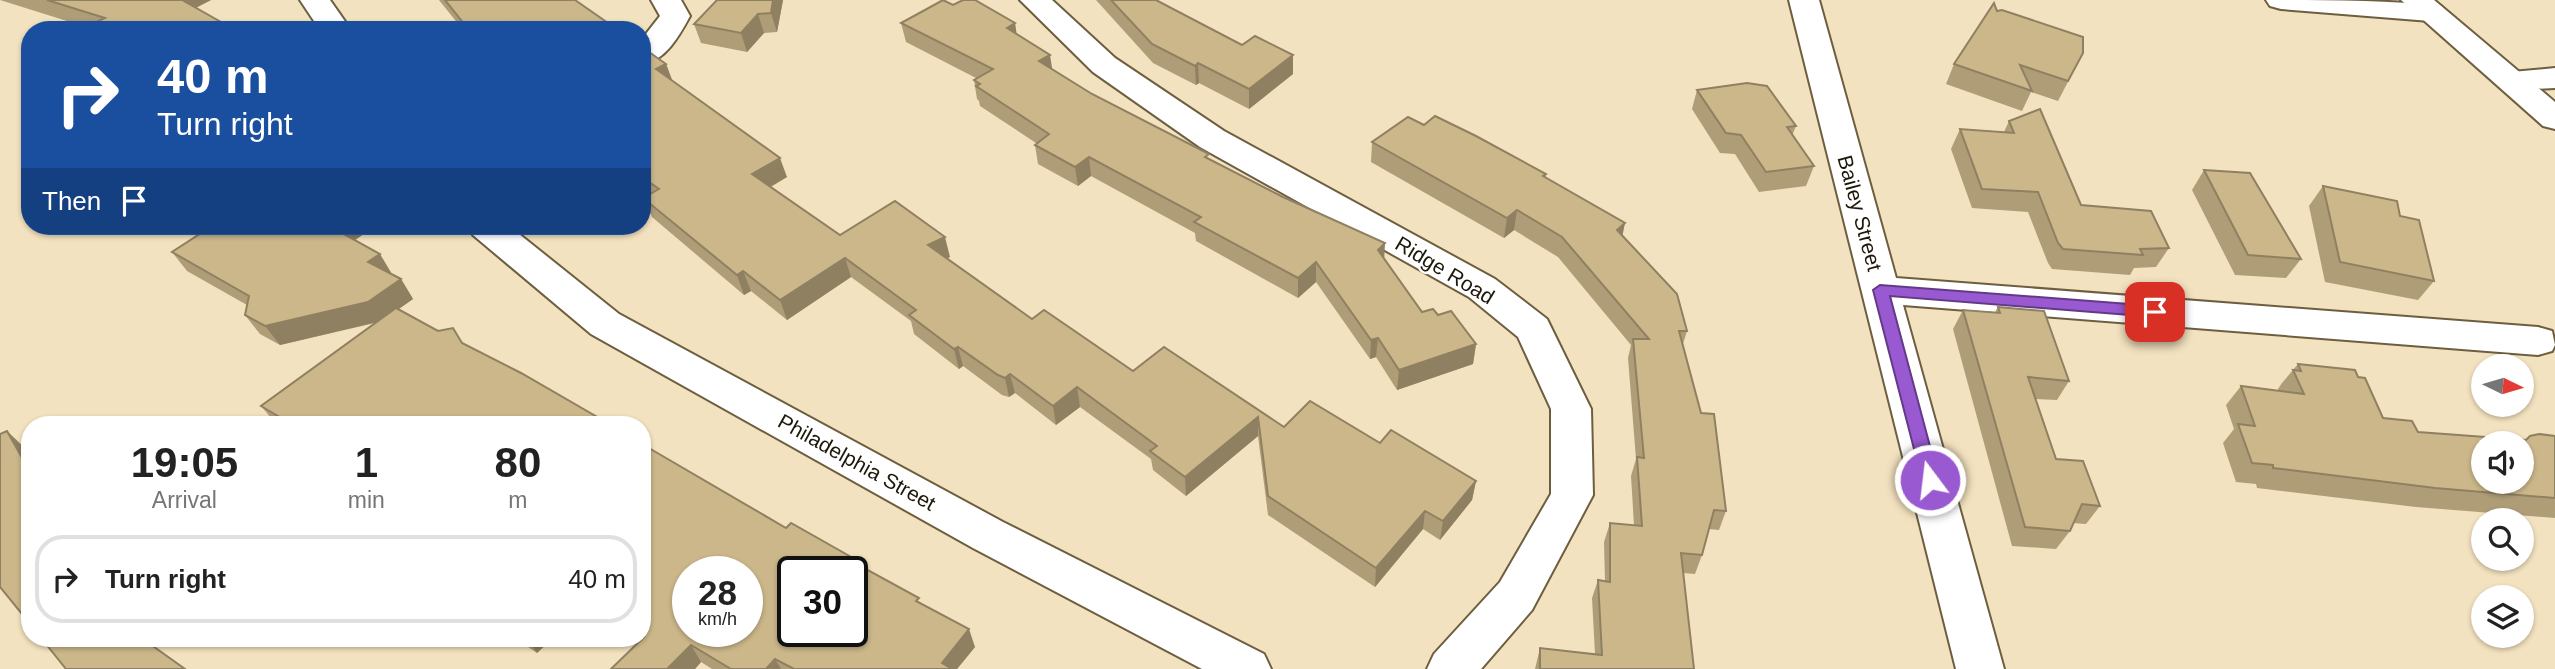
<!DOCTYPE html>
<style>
:root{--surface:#fff;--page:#f6f6f6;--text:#222;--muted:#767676;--line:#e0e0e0}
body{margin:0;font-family:Helvetica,sans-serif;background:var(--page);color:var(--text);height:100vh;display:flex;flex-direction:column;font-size:26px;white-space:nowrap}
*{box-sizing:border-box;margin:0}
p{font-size:23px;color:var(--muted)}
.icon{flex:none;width:38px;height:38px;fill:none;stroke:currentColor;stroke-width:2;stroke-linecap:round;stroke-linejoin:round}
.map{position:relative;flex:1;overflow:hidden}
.panel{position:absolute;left:21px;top:416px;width:630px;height:231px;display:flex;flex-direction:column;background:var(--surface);border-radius:28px;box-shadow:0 2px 5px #0004}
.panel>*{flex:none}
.hud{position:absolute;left:21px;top:21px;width:630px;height:214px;border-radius:28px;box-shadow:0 2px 5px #0004;background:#1a4fa0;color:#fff;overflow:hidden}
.needle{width:46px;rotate:95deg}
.controls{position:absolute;left:2471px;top:354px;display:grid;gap:14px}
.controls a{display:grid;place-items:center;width:63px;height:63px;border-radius:50%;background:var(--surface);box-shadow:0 2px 5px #0004;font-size:35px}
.speed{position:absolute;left:672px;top:556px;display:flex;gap:14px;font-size:35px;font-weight:700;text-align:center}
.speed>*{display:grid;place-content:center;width:91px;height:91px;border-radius:50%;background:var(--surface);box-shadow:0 2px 5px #0004;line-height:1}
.speed small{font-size:18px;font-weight:400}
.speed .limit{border:4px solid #111;border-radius:10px;background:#fff;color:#111}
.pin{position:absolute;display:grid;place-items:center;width:60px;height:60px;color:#fff;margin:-30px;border-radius:14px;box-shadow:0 4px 10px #0006}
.me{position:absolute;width:77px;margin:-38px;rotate:345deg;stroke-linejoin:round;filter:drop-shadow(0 0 5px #0008)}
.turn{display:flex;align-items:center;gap:24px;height:147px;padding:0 21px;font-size:32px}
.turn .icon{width:91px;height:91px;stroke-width:2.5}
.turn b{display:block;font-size:49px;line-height:60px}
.then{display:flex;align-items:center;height:66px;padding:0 21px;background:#0003;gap:14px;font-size:26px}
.eta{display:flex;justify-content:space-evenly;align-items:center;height:119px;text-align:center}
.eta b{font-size:42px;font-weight:800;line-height:49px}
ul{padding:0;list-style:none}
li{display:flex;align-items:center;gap:21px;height:88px;margin:0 14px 10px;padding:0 7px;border:4px solid var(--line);border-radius:28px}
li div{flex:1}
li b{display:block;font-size:26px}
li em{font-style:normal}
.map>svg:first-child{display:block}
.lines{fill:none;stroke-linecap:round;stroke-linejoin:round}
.street-casing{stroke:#6d5e3f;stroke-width:4}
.secondary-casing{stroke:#6d5e3f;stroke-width:4}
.street{fill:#fff;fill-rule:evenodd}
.secondary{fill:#fff;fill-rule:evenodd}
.wall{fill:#af9d77}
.shaded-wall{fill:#8f8061}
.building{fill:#ccb78a;stroke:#8f8061;stroke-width:2;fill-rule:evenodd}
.route{fill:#9959d0;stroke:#633a87;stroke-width:2}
.labels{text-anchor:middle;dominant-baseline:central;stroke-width:5;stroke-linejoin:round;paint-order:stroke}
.street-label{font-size:21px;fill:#1e180b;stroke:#fff}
</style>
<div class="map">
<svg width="2555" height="669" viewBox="0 0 2555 669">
<rect width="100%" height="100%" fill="#f3e2bf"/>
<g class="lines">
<defs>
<g id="street">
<path d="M651,0H681L690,16C679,36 666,60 642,65V39L660,16Z"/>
<path d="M1020,0H1052L1115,58L1224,131L1495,279L1547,319L1591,409L1593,495L1532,610L1481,669H1427L1434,654L1500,582L1551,494V409L1518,337L1469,297L1200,147L1093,72Z"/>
<path d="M1789,0H1819L1896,278L2538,327L2552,331L2555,345L2552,351L2538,355L1903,305L2004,669H1956Z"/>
<path d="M2266,0C2322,0 2386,0 2441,6L2445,12L2441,18L2430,21L2281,9L2270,6Z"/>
<path d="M2555,68V88L2512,90L2501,87L2496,80L2501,73Z"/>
</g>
<g id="secondary">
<path d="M300,0H330L351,30H320Z"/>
<path d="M2401,0H2434L2555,102V129L2543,126Z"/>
<path d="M468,226H509L619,314L1003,522L1264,654L1271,669H1202L973,548L591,334L473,235Z"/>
</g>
</defs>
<use href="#street" class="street-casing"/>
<use href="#secondary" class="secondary-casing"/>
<use href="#street" class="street"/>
<use href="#secondary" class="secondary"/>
</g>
<g class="wall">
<path d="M0,0H211L196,8L235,30H87L86,27Z"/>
<path d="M439,0H575L618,30H463Z"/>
<path d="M717,0H783L777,32L764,33L747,52L701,43L694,24Z"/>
<path d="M1096,0H1156L1242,45L1293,55V74L1249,109L1199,83L1196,85L1153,63Z"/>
<path d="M953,5L1015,23L1016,34L1052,69L1092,94L1209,159L1384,259L1422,312L1438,315L1476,344L1473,364L1397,390L1376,357L1370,359L1316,282L1298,298L1196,241L1195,233L1091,176L1078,186L1038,164L1035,145L1036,143L980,106L979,101L977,99L974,80L976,78L906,42L901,23Z"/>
<path d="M1997,11L2083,53L2058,101L2031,92L2022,111L1946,84L1954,64Z"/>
<path d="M642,47L666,64L673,82L787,177L771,187L840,235L950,257L947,258L1032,319L1133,371L1284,427L1380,443L1476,481L1472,500L1440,540L1423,529L1375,587L1268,515L1258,436L1186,496L1153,470L1151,459L1080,407L1056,425L1015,393L1009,397L1002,395L963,366L959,369L914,334L911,321L851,277L787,320L751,291L744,295L652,217L643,198L648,195L642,191Z"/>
<path d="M1697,90L1796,126L1792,136L1814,166L1806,186L1759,192L1735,154L1720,153L1692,109Z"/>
<path d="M2009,121L2081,205L2169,248L2156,267L2134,268L2130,275L2052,269L2048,263L2028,212L1972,208L1951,149L1960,129L2004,132Z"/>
<path d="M1372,142L1546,174V178L1622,235L1687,331L1683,344L1726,511L1719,530L1709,529L1702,555L1695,574L1683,573L1694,669H1535L1540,648L1595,654L1592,598L1598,580L1605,581L1604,542L1610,523L1634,525L1631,476L1636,459L1628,358L1631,345L1558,257L1514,230L1504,238L1371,162Z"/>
<path d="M2204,170L2301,259L2286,278L2235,275L2192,190Z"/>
<path d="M2323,186L2400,216L2434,281L2418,300L2325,282L2309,206Z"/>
<path d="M209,226H364L368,231L355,240L392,274L401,279L413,299L399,309L611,425H277L261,406L375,323L280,345L260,334L245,315L247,305L187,271L172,252L211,227Z"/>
<path d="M1998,307L2069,381L2057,400L2035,399L2056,459L2100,506L2086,524L2073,523L2070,531L2056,549L2012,546L1953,329L1963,310L1995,312Z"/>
<path d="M2298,364L2358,377L2383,418L2418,432L2525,440L2530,436H2555V518L2416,507L2257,488L2256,484L2236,482L2223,443L2234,429L2226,405L2241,386L2278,391V389L2282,383Z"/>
<path d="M642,444L786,528L855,563L921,604L975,647L957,669H712L701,662L695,669H611L637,643L629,639H642Z"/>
<path d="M516,639H552L537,653Z"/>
</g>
<g class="shaded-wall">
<path d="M176,0H211L185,13Z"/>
<path d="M773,0H783L777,32L771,13Z"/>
<path d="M758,14L764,33L747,52L741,33Z"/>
<path d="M507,22L511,30H486Z"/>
<path d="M1015,23L1018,43L1007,28Z"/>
<path d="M1050,55L1053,74L1039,61Z"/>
<path d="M1293,55V74L1249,109V89Z"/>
<path d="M1198,63L1199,83L1196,85L1195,66Z"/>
<path d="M666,64L673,83L656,69Z"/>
<path d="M1089,157L1091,176L1078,186L1075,167Z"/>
<path d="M780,158L787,177L759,193L752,174Z"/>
<path d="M1517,210L1514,230L1504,238L1507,218Z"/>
<path d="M1625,223L1621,243L1617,230Z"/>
<path d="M334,226H364L368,231L345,247L331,227Z"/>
<path d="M945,237L950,257L933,265L928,245Z"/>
<path d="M1385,243L1384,263L1378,250Z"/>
<path d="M380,254L392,274L381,282L368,262Z"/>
<path d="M845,258L851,277L787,320L780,300Z"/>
<path d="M1316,262V282L1298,298V278Z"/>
<path d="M743,271L751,291L744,295L737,275Z"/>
<path d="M401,279L413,299L381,321L280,345L265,326Z"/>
<path d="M1378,338L1376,357L1370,359L1371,340Z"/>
<path d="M1476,344L1473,364L1397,390L1399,370Z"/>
<path d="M958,347L963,366L959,369L954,349Z"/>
<path d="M1010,374L1015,393L1009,397L1005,378Z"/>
<path d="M1077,387L1080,407L1056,425L1053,406Z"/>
<path d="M1258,417V436L1186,496L1185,477Z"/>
<path d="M7,431L27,450L30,454V472Z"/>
<path d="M1476,481L1472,500L1440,540L1443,521Z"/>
<path d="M1425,511L1423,529L1375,587L1376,568Z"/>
<path d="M969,629L975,647L957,669H944L942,663Z"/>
<path d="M139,639H153L145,644Z"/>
<path d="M527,639H552L537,653Z"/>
<path d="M691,645L701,662L695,669H667Z"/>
<path d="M775,659L781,669H766Z"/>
</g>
<g class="building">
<path d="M47,0H182L235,30H90L86,27L105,18Z"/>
<path d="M445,0H575L618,30H513L507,22L486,30H469Z"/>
<path d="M717,0H773L771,13L758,14L741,33L694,24Z"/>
<path d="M943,0L953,5L963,0H975L1015,23L1007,28L1050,55L1039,61L1092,94L1209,154L1205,157L1283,197L1385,243L1378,250L1422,312L1433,309L1438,315L1451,311L1476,344L1399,370L1378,338L1371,340L1316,262L1298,278L1194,222L1201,217L1089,157L1075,167L1035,145L1049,134L976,86L980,84L974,80L993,69L901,23Z"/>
<path d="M1111,0H1156L1242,45L1255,36L1293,55L1249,89L1198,63L1195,66L1152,44Z"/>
<path d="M1994,3L1997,11L2002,10L2083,37V53L2068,81L2020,65L2032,91L1954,64Z"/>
<path d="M642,47L666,64L656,69L780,158L752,174L840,235L895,201L945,237L928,245L1032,319L1044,310L1133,371L1164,347L1284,427L1310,401L1380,443L1391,430L1476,481L1443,521L1425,511L1376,568L1268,496L1258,417L1185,477L1150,451L1157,446L1077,387L1053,406L1010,374L1005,378L998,375L958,347L954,349L909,315L916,310L845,258L780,300L743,271L737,275L643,198L659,189L642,177Z"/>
<path d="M1747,83L1767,86L1796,126L1787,127L1814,166L1766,172L1741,135L1726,133L1697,90Z"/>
<path d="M2040,109L2081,205L2151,211L2169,248L2140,249L2143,255L2063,249L2058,243L2038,192L1982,189L1960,129L2014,133L2009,121Z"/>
<path d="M1435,116L1476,136L1546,174L1543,176L1625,223L1617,230L1677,294L1687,331H1679L1701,413L1714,414L1726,511L1714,510L1702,555L1681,553L1694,669H1540V648L1602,655L1598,580L1610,582V523L1642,526L1637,457L1644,458L1633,339H1649L1562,237L1517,210L1507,218L1372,142L1408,117L1424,125Z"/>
<path d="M2204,170L2250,173L2301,259L2248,255Z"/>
<path d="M2323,186L2397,201L2400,216L2419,220L2434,281L2340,262Z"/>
<path d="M212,226H334L331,227L380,254L368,262L401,279L368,302L265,326L245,315L249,296L172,252Z"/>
<path d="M1998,307L2044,311L2069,381L2028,377L2056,459L2083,461L2100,506L2082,504L2070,531L2025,527L1963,310L2000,313Z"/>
<path d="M396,308L438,331L453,328L462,343L521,373L611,425H293L261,406Z"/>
<path d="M2298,364L2355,370L2358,377L2365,378L2383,418L2412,421L2418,432L2526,440L2530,436L2539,434L2555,436V498L2435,488L2273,468V465L2252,463L2238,424L2255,426L2241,386L2304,394L2293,370L2301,371ZM2483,443H2522V481H2483Z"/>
<path d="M7,431L30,472V503L27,505L30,510V624L0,587V434Z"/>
<path d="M642,444L786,528L791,523L853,558L851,561L919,598L916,601L969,629L942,663L952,669H794L775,659L766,669H731L691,645L667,669H611L644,637L642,636ZM688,572H747V632H688ZM793,572H852V632H793Z"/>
<path d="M42,639H143L185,669H66Z"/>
</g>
<path class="route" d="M1880,285L2155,306L2162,312L2155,317L1890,296L1939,480L1930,486L1922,480L1873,290Z"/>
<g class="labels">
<g class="street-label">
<text transform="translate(1860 213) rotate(75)">Bailey Street</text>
<text transform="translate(1445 270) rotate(31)">Ridge Road</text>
<text transform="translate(857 462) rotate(29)">Philadelphia Street</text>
</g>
</g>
</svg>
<div class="controls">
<a><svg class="needle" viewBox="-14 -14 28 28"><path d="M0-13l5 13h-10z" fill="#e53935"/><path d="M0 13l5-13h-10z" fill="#767676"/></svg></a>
<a><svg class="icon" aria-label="sound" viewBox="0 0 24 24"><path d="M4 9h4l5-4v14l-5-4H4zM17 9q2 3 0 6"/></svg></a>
<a><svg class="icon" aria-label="search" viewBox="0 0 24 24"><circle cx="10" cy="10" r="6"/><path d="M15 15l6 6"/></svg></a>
<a><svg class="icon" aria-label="layers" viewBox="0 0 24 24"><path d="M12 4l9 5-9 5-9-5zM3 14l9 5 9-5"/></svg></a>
</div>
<div class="speed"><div>28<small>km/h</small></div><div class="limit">30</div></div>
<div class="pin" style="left:2155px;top:312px;background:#d93025"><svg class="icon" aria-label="arrive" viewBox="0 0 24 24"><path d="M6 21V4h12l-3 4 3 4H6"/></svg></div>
<svg class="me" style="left:1930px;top:480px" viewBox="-20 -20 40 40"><circle r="17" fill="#9959d0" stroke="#fff" stroke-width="3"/><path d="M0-11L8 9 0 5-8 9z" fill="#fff"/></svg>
<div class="hud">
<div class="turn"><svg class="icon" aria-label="right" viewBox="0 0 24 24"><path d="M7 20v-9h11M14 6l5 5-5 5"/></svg><div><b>40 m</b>Turn right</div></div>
<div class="then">Then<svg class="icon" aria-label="arrive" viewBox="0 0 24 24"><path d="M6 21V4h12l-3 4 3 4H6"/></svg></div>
</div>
<section class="panel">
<div class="eta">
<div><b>19:05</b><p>Arrival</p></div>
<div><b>1</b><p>min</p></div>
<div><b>80</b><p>m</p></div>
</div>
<ul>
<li><svg class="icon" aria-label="right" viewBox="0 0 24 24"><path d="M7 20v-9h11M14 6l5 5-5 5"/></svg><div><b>Turn right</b></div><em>40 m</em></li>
</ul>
</section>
</div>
